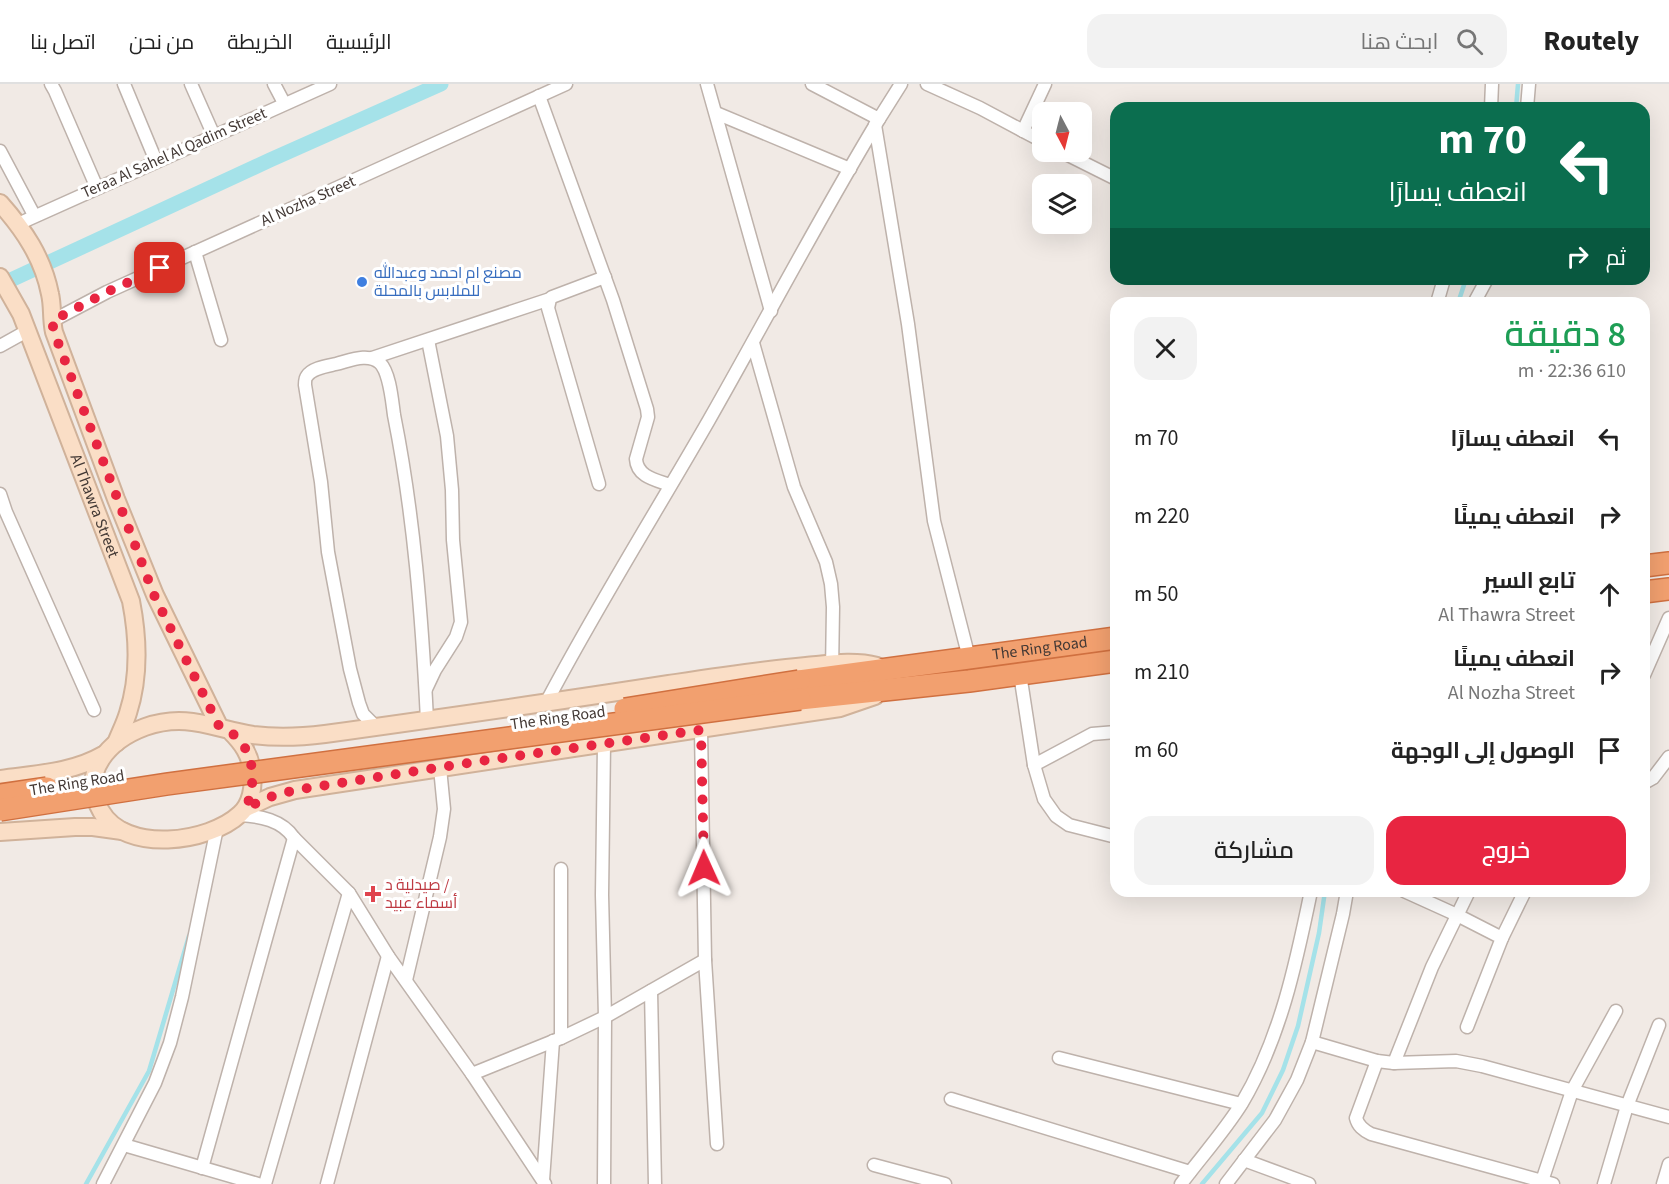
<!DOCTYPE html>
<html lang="ar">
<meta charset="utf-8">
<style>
:root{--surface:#fff;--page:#f2f2f2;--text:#222;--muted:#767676;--line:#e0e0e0;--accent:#e82541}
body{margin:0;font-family:"Source Sans 3",Cairo,sans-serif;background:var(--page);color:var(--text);direction:rtl;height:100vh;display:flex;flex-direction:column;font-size:22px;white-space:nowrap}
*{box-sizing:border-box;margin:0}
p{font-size:20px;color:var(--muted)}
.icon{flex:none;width:33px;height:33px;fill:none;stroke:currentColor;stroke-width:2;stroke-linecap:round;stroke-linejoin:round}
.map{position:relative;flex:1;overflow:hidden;direction:ltr}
.details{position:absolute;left:1110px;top:213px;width:540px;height:600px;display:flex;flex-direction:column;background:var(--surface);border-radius:18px;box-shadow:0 6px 24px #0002;direction:rtl}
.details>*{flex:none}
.hud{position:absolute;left:1110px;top:18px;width:540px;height:183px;border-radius:18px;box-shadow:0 6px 24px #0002;direction:rtl;background:#0b6e4f;color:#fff;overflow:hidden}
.needle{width:39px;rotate:173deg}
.controls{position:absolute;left:1032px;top:18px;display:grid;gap:12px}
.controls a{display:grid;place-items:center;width:60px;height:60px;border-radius:12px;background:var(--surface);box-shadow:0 6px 24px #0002;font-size:30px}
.pin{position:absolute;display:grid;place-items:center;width:51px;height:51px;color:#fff;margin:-26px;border-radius:12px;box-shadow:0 3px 9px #0006}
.me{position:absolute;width:66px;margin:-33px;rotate:359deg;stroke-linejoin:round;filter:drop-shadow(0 0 4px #0008)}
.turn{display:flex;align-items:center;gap:21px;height:126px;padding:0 24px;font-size:27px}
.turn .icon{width:78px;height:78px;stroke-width:2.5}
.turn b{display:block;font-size:42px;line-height:51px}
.then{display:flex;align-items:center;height:57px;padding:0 24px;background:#0003;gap:12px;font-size:22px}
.round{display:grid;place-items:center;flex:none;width:63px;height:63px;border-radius:18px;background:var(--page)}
.summary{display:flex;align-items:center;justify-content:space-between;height:102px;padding:0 24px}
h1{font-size:36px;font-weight:600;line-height:45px;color:#1e9e55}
.button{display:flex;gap:12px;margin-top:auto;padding:12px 24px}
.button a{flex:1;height:69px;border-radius:18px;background:var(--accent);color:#fff;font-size:24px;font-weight:600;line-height:69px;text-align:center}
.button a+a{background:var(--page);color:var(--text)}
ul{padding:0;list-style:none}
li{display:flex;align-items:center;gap:18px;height:78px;padding:0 24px}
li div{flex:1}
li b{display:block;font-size:22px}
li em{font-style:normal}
header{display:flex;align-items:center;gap:36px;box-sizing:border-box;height:84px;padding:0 30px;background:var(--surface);border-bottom:2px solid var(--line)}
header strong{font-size:28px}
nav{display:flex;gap:33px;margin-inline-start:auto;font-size:21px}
.search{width:420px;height:54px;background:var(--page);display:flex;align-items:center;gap:15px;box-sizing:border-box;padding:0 21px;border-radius:18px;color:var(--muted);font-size:22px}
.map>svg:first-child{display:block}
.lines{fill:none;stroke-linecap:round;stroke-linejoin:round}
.stream{stroke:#a5e2e9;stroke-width:4.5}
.canal{stroke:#a5e2e9;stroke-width:15}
.street-casing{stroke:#beb2ab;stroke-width:15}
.secondary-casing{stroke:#d0b29a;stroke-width:20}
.highway-casing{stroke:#d07040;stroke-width:24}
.street{stroke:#fff;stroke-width:12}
.secondary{stroke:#fadec6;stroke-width:16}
.highway{stroke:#f2a06f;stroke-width:21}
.highway-bridge-casing{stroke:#d07040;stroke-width:24;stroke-linecap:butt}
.highway-bridge{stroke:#f2a06f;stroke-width:21}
.route{stroke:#e82541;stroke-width:10;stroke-dasharray:0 18}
.shop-dot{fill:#3f7fe0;stroke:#fff;stroke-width:2}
.health-dot{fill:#e0444e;stroke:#fff;stroke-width:2}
.labels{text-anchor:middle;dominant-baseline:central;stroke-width:6;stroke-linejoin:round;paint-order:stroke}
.street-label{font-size:16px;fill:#433935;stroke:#fff}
.shop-label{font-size:16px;fill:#366cbe;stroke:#fff;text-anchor:start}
.health-label{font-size:16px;fill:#be3a42;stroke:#fff;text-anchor:start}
</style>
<header>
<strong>Routely</strong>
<div class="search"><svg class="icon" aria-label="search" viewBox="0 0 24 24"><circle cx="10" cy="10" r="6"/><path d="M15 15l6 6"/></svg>ابحث هنا</div>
<nav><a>الرئيسية</a><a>الخريطة</a><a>من نحن</a><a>اتصل بنا</a></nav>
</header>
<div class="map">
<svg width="1669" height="1100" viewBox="0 0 1669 1100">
<rect width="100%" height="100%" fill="#f1eae5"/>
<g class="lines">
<g class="stream">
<path d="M1516,24L1518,0"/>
<path d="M1458,219L1466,195"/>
<path d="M86,1100L149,987L189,852"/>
<path d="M1202,1100L1262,1029L1283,986L1298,942L1319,849L1325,807"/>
</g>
<path class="canal" d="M0,201L270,76L441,0"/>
<defs>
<g id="street">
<path d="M51,0L55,7L97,104"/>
<path d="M124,0L156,77"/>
<path d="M191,0L214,52"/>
<path d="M274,0L284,19"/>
<path d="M707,0L771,227"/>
<path d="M812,0L879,35L901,0"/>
<path d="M927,0L980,24L1042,57"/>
<path d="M539,12L613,216L647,325L648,333L636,375C637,393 656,396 670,401"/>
<path d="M1491,24L1492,0"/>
<path d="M1527,24L1529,0"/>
<path d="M716,29L850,85"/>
<path d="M875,41L908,240L934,437L969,574"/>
<path d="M1023,47L1045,0"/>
<path d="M0,67L34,131"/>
<path d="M1062,68L1116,95"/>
<path d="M18,140L330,0"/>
<path d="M195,168L221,256"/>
<path d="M1437,219L1444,195"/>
<path d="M1474,219L1487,195"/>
<path d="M52,237L107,208L566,0"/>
<path d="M753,259L794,403L826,478L831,500L833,523L832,587"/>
<path d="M0,262L27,247"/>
<path d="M372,274L550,215"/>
<path d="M599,400L548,224L550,215L552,213L605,193"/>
<path d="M0,410L6,428L94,626"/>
<path d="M1020,590L1034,681L1044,715L1056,732L1069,741L1116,753"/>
<path d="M1644,591L1669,534"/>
<path d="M426,605L435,586L456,553L461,538L453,456L452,406L447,352L428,256"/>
<path d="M546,619C597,522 655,430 709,336C766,236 819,134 879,35"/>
<path d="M376,643L363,630L359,619L350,585L328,468L321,398L305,301C305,298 305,294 307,292C312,284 327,282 336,280C349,277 368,268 380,279C390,289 392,317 394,331C414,431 422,534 427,636"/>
<path d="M701,646L705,876L717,1060"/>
<path d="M1034,681L1092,650L1116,648"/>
<path d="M1644,699L1653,694L1669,673"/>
<path d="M240,731C260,732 282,736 294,754L349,809L388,872L472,990L545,1100"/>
<path d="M561,785V954"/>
<path d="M1404,807L1457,831L1502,854L1467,943"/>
<path d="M1502,854L1525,807"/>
<path d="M406,896L440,753L444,725L440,684"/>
<path d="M651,907L655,1100"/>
<path d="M1312,958L1377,977L1394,979L1432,883L1469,807"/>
<path d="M1059,974L1241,1020"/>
<path d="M1377,977L1356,1034C1358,1042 1363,1046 1371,1050L1553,1100"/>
<path d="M1394,979L1456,977L1482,982L1669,1033"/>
<path d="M472,990L561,954L605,933L705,876"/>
<path d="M951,1015L1190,1088"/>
<path d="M124,1061L258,1100"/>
<path d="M1244,1076L1309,1100"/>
<path d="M874,1081L945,1100"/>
<path d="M202,1084L294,754"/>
<path d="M543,1096L553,957"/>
<path d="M1542,1097L1572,1007L1616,927"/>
<path d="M103,1100L155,999L170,959L182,913L217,744"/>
<path d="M265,1100L349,809"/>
<path d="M327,1100L388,872"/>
<path d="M604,1100L605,933L602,811L604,660"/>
<path d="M1181,1100C1201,1073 1224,1048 1242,1019C1280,955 1296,880 1311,807"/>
<path d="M1226,1100L1275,1036L1297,996L1312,958L1343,830L1347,807"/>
<path d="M1604,1100L1627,1022L1659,941"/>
<path d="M1663,1100L1669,1080"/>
</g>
<g id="secondary">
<path d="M0,119C24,146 43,174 50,210C53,222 51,235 54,248L116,415L155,511L219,642"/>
<path id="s1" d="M0,193L21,230L131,517C138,553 140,592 128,629C125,639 120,649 116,659"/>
<path d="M230,647C242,659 251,671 252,689C254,703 251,720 240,730C209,759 125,770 101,727C78,688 110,656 145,643C187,628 214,645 253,651C277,654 301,653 325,650C440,634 554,618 669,600C715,593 760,586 806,582C829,580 854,576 877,582"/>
<path d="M0,695C35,690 72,689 103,671"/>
<path d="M246,724L270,713L295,706L840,624L875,612"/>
<path d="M0,748L75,743H93L122,747"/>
</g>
<g id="highway">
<path d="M1644,482L1669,479"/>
<path d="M1644,508L1669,505"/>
<path id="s2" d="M799,597L1116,554"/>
<path d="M800,615L969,597L1116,577"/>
</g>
</defs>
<use href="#street" class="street-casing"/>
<use href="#secondary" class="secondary-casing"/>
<use href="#highway" class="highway-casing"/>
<use href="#street" class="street"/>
<use href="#secondary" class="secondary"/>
<use href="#highway" class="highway"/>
<defs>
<g id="highway-bridge">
<path d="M625,625L799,597"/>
<path d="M0,711L47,704"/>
<path d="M0,726L167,700L800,615"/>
</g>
</defs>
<use href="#highway-bridge" class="highway-bridge-casing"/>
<use href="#highway-bridge" class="highway-bridge"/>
</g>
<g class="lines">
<path class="route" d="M160,184L107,208L52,237L54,248L154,511L219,642C253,656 259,692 246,724L270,713L295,706L481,677L701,646L704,784"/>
</g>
<circle class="shop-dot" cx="362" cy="198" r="6"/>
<path class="health-dot" d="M370 801h6v6h6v6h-6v6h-6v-6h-6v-6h6z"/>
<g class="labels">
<g class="street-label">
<text transform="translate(174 69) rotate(-24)">Teraa Al Sahel Al Qadim Street</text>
<text transform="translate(308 117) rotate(-24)">Al Nozha Street</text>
<text stroke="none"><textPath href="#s1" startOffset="248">Al Thawra Street</textPath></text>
<text stroke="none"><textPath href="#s2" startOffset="243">The Ring Road</textPath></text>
<text transform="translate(558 634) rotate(-8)">The Ring Road</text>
<text transform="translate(77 699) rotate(-9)">The Ring Road</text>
</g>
<g class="shop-label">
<text x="374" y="189">مصنع ام احمد وعبدالله<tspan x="374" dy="18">للملابس بالمحلة</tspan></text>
</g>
<g class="health-label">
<text x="385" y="801">صيدلية د /<tspan x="385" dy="18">أسماء عبيد</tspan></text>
</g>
</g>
</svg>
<div class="controls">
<a><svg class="needle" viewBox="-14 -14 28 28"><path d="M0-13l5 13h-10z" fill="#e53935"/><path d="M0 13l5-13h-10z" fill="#767676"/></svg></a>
<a><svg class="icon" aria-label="layers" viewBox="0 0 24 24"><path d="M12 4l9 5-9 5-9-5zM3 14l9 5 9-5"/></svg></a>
</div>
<div class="pin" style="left:160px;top:184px;background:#d93025"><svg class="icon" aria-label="arrive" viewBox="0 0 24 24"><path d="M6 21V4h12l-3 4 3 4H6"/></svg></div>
<svg class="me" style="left:704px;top:784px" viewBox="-20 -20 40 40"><path d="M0-17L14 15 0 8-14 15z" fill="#e82541" stroke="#fff" stroke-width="4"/></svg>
<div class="hud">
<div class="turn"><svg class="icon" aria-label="left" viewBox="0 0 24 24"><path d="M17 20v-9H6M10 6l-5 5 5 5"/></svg><div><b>70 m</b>انعطف يسارًا</div></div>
<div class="then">ثم<svg class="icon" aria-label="right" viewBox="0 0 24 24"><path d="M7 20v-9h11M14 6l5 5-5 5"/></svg></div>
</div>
<section class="details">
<div class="summary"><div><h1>8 دقيقة</h1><p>610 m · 22:36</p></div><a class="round"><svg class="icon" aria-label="close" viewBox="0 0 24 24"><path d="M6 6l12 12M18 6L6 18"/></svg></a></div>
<ul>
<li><svg class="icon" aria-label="left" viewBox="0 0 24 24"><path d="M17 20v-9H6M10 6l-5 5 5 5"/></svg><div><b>انعطف يسارًا</b></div><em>70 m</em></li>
<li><svg class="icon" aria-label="right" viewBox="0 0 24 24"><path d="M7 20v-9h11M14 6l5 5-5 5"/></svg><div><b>انعطف يمينًا</b></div><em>220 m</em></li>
<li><svg class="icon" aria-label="ahead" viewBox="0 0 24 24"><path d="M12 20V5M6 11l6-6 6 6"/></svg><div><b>تابع السير</b><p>Al Thawra Street</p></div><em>50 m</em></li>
<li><svg class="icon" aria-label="right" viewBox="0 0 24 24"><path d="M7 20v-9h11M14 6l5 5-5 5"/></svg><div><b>انعطف يمينًا</b><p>Al Nozha Street</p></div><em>210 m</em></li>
<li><svg class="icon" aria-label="arrive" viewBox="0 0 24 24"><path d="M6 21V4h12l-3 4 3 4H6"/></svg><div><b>الوصول إلى الوجهة</b></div><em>60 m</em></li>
</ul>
<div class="button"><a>خروج</a><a>مشاركة</a></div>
</section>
</div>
